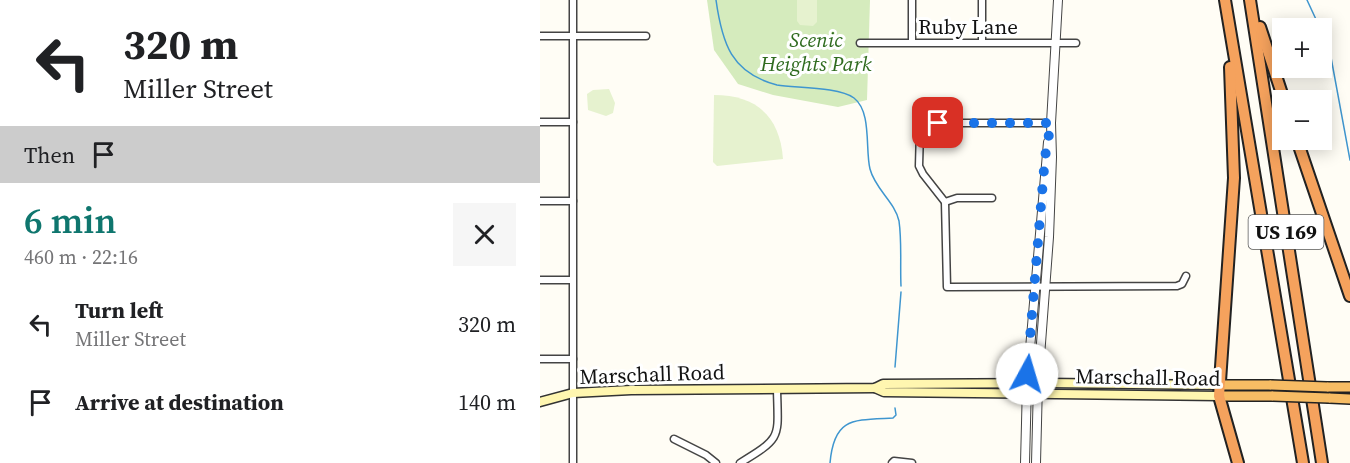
<!DOCTYPE html>
<meta charset="utf-8">
<style>
:root{--surface:#fff;--page:#f6f6f6;--text:#202124;--muted:#757577;--accent:#0f766e}
body{margin:0;font-family:"Source Serif 4",serif;background:var(--page);color:var(--text);height:100vh;display:flex;flex-direction:column;font-size:22px;white-space:nowrap}
*{box-sizing:border-box;margin:0}
p{font-size:20px;color:var(--muted)}
.icon{flex:none;width:33px;height:33px;fill:none;stroke:currentColor;stroke-width:2;stroke-linecap:round;stroke-linejoin:round}
.map{position:relative;flex:1;overflow:hidden}
.sheet{display:flex;flex-direction:column;background:var(--surface);width:540px}
.sheet>*{flex:none}
.banner{background:#fff;color:var(--text);overflow:hidden}
.controls{position:absolute;left:732px;top:18px;display:grid;gap:12px}
.controls a{display:grid;place-items:center;width:60px;height:60px;border-radius:0px;background:var(--surface);box-shadow:0 3px 15px #0003;font-size:30px}
.pin{position:absolute;display:grid;place-items:center;width:51px;height:51px;color:#fff;margin:-26px;border-radius:12px;box-shadow:0 3px 9px #0006}
.me{position:absolute;width:66px;margin:-33px;rotate:6deg;stroke-linejoin:round;filter:drop-shadow(0 0 4px #0008)}
.turn{display:flex;align-items:center;gap:21px;height:126px;padding:0 24px;font-size:27px}
.turn .icon{width:78px;height:78px;stroke-width:2.5}
.turn b{display:block;font-size:42px;line-height:51px}
.then{display:flex;align-items:center;height:57px;padding:0 24px;background:#0003;gap:12px;font-size:22px}
.round{display:grid;place-items:center;flex:none;width:63px;height:63px;border-radius:0px;background:var(--page)}
.head{display:flex;align-items:center;justify-content:space-between;height:102px;padding:0 24px}
h1{font-size:36px;font-weight:600;line-height:45px;color:var(--accent)}
ul{padding:0;list-style:none}
li{display:flex;align-items:center;gap:18px;height:78px;padding:0 24px}
li div{flex:1}
li b{display:block;font-size:22px}
li em{font-style:normal}
main{display:flex;flex:1;min-height:0}
.map>svg:first-child{display:block}
.green{fill:#d5ebbd}
.pitch{fill:#e6f2cf}
.lines{fill:none;stroke-linecap:round;stroke-linejoin:round}
.stream{stroke:#3f96cf;stroke-width:1.5}
.minor-casing{stroke:#444;stroke-width:9}
.tertiary-casing{stroke:#444;stroke-width:10}
.secondary-casing{stroke:#333;stroke-width:11}
.trunk-casing{stroke:#222;stroke-width:12}
.motorway-casing{stroke:#222;stroke-width:14}
.minor{stroke:#fff;stroke-width:6}
.tertiary{stroke:#fff;stroke-width:8}
.secondary{stroke:#fff6b0;stroke-width:8}
.trunk{stroke:#f7bc64;stroke-width:9}
.motorway{stroke:#f5a25d;stroke-width:10}
.trunk-bridge-casing{stroke:#222;stroke-width:12;stroke-linecap:butt}
.trunk-bridge{stroke:#f7bc64;stroke-width:9}
.route{stroke:#1a73e8;stroke-width:10;stroke-dasharray:0 18}
.labels{text-anchor:middle;dominant-baseline:central;stroke-width:6;stroke-linejoin:round;paint-order:stroke}
.shield{fill:#fff;stroke:#585858;stroke-width:1.5}
.shield-label{font-size:20px;font-weight:bold;fill:#111}
.street-label{font-size:21px;fill:#111;stroke:#fff}
.park-label{font-size:21px;font-style:italic;fill:#2f6b1f;stroke:#fff}
</style>
<main>
<section class="sheet">
<div class="banner">
<div class="turn"><svg class="icon" aria-label="left" viewBox="0 0 24 24"><path d="M17 20v-9H6M10 6l-5 5 5 5"/></svg><div><b>320 m</b>Miller Street</div></div>
<div class="then">Then<svg class="icon" aria-label="arrive" viewBox="0 0 24 24"><path d="M6 21V4h12l-3 4 3 4H6"/></svg></div>
</div>
<div class="head"><div><h1>6 min</h1><p>460 m · 22:16</p></div><a class="round"><svg class="icon" aria-label="close" viewBox="0 0 24 24"><path d="M6 6l12 12M18 6L6 18"/></svg></a></div>
<ul>
<li><svg class="icon" aria-label="left" viewBox="0 0 24 24"><path d="M17 20v-9H6M10 6l-5 5 5 5"/></svg><div><b>Turn left</b><p>Miller Street</p></div><em>320 m</em></li>
<li><svg class="icon" aria-label="arrive" viewBox="0 0 24 24"><path d="M6 21V4h12l-3 4 3 4H6"/></svg><div><b>Arrive at destination</b></div><em>140 m</em></li>
</ul>
</section>
<div class="map">
<svg width="810" height="463" viewBox="0 0 810 463">
<rect width="100%" height="100%" fill="#fffdf5"/>
<path class="green" d="M167,0H330L327,100L298,107L233,95L198,84L174,50Z"/>
<g class="pitch">
<path d="M257,0H277V22L273,26L260,25L257,21Z"/>
<path d="M69,89L75,103L73,113L66,116L48,110L47,94L53,90Z"/>
<path d="M174,95C216,95 240,116 243,159L177,166L173,162Z"/>
</g>
<g class="lines">
<g class="stream">
<path d="M176,0C182,43 191,73 237,85C257,88 299,87 314,98C332,112 325,149 330,169C335,189 355,202 359,221C362,242 360,265 361,286"/>
<path d="M767,0L780,28"/>
<path d="M782,33L790,52L810,160"/>
<path d="M355,367L361,292"/>
<path d="M290,463C294,417 313,420 353,418L356,415L355,408"/>
</g>
<defs>
<g id="minor">
<path d="M33,0V463"/>
<path d="M372,0V42"/>
<path d="M442,0V42"/>
<path d="M0,36H106"/>
<path d="M320,43H536"/>
<path d="M0,122H33"/>
<path d="M511,123H398L384,121L380,130L379,166L383,174L405,202L407,287L637,286L642,284L646,276"/>
<path d="M0,201H33"/>
<path d="M405,202L417,198H452"/>
<path d="M0,280H32"/>
<path d="M0,359H33"/>
<path d="M134,439L166,455L176,463"/>
<path d="M200,463C243,437 238,438 237,389"/>
<path d="M352,463L354,461L372,463"/>
</g>
<g id="tertiary">
<path d="M485,463L487,383L508,142"/>
<path d="M496,463L498,383L509,237L512,157L511,123L518,0"/>
</g>
<g id="secondary">
<path d="M335,388L344,392L679,396"/>
<path d="M0,402L33,393L91,390L335,388L343,384L507,383L679,385"/>
</g>
<g id="trunk">
<path d="M679,385H731"/>
<path d="M787,387H810"/>
<path d="M679,396H733"/>
<path d="M789,398L810,399"/>
</g>
<g id="motorway">
<path d="M685,0L763,463"/>
<path d="M710,0L782,463"/>
<path d="M720,27L744,100"/>
<path d="M690,67L694,178L679,396L698,463"/>
<path d="M757,140L810,296"/>
</g>
</defs>
<use href="#minor" class="minor-casing"/>
<use href="#tertiary" class="tertiary-casing"/>
<use href="#secondary" class="secondary-casing"/>
<use href="#trunk" class="trunk-casing"/>
<use href="#motorway" class="motorway-casing"/>
<use href="#minor" class="minor"/>
<use href="#tertiary" class="tertiary"/>
<use href="#secondary" class="secondary"/>
<use href="#trunk" class="trunk"/>
<use href="#motorway" class="motorway"/>
<defs>
<g id="trunk-bridge">
<path d="M731,385L787,387"/>
<path d="M733,396L789,398"/>
</g>
</defs>
<use href="#trunk-bridge" class="trunk-bridge-casing"/>
<use href="#trunk-bridge" class="trunk-bridge"/>
</g>
<g class="lines">
<path class="route" d="M398,123H511L505,157L487,374"/>
</g>
<g class="labels">
<rect class="shield" x="708.5" y="215" width="75" height="34" rx="4.5"/>
<g class="shield-label">
<text x="746" y="232">US 169</text>
</g>
<g class="street-label">
<text x="428" y="26">Ruby Lane</text>
<text transform="translate(112 374) rotate(-2)">Marschall Road</text>
<text transform="translate(608 377) rotate(1)">Marschall Road</text>
</g>
<g class="park-label">
<text x="276" y="39">Scenic<tspan x="276" dy="24">Heights Park</tspan></text>
</g>
</g>
</svg>
<div class="controls">
<a>+</a>
<a>−</a>
</div>
<div class="pin" style="left:398px;top:123px;background:#d93025"><svg class="icon" aria-label="arrive" viewBox="0 0 24 24"><path d="M6 21V4h12l-3 4 3 4H6"/></svg></div>
<svg class="me" style="left:487px;top:374px" viewBox="-20 -20 40 40"><circle r="19" fill="#fff"/><path d="M0-13L10 11 0 6-10 11z" fill="#1a73e8"/></svg>
</div>
</main>
